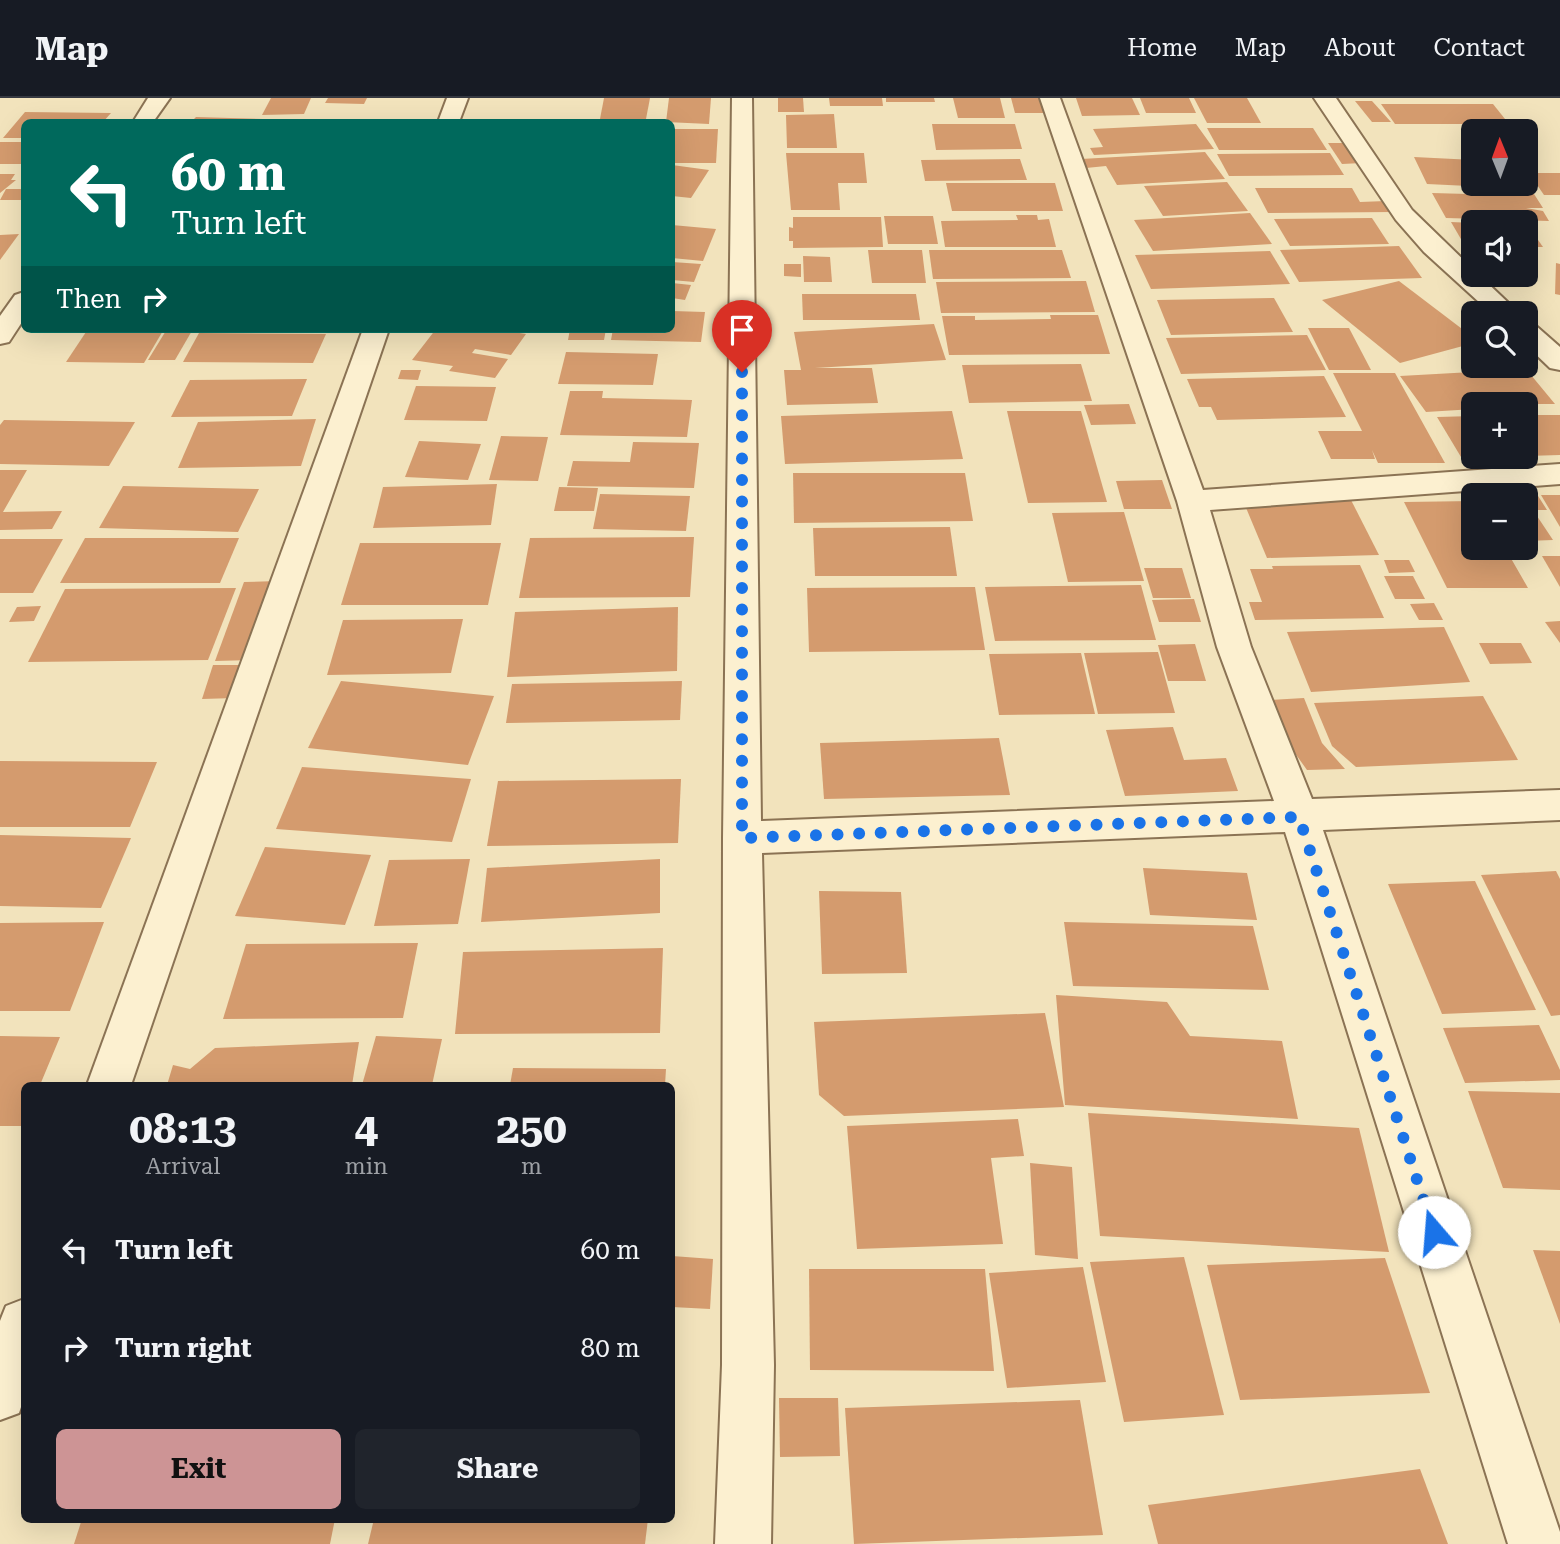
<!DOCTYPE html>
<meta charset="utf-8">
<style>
:root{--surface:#171b24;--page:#20242c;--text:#f1f3f6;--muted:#9ea1a6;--line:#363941;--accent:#cd9495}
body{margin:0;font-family:"Roboto Serif",serif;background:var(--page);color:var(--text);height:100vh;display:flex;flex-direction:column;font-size:26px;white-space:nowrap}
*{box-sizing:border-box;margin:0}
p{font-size:23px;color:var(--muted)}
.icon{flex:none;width:38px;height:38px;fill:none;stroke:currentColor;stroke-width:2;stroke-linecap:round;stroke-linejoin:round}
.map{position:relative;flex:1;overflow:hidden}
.panel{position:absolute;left:21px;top:984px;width:654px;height:441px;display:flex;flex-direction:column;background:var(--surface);border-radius:10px;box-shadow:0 7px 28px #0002}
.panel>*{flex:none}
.banner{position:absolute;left:21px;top:21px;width:654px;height:214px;border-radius:10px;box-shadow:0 7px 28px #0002;background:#00695c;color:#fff;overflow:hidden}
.needle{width:46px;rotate:359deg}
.buttons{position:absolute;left:1461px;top:21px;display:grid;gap:14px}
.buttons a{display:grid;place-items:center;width:77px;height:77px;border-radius:10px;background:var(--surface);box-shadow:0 7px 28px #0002;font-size:35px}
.pin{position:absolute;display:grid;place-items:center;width:60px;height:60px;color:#fff;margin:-72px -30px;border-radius:50% 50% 50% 0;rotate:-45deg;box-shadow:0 0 7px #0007}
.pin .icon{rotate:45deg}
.me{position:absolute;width:77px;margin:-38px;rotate:342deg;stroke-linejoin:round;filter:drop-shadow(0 0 5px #0008)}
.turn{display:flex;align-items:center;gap:24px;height:147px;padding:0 35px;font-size:32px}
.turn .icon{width:91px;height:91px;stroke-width:2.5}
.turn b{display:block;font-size:49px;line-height:60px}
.then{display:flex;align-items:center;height:66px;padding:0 35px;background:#0003;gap:14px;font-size:26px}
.eta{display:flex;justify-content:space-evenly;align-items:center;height:119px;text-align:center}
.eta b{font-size:42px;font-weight:700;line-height:49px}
.button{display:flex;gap:14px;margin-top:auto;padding:14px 35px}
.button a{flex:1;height:80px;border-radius:10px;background:var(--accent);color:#111;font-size:28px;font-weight:700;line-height:80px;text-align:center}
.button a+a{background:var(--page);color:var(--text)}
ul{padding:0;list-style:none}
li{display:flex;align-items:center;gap:21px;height:98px;padding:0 35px}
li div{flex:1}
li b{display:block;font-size:26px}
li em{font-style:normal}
header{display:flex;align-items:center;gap:42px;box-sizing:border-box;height:98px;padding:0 35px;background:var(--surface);border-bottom:2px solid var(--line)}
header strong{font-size:33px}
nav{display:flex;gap:38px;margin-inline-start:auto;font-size:24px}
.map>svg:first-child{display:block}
.building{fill:#d49b6e}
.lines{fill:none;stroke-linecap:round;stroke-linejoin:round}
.minor-casing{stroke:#8b7354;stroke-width:4}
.minor{fill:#fcf0d0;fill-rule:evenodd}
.route{stroke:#1a73e8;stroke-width:12;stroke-dasharray:0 21.6}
</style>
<header>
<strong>Map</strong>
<nav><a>Home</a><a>Map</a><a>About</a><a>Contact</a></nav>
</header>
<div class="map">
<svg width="1560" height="1446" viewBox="0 0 1560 1446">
<rect width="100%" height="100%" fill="#f2e3bc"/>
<g class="building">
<path d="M271,0H311L304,16L262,17Z"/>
<path d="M328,0H367L364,6L325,5Z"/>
<path d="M604,0H650L646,21H600Z"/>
<path d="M669,0H711L709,26L666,24Z"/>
<path d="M778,0H803L804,14H778Z"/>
<path d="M829,0H882L883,8H830Z"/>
<path d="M886,0H934L935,4H886Z"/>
<path d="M953,0H1000L1005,20H958Z"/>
<path d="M1011,0H1040L1045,15H1015Z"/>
<path d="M1076,0H1132L1140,17L1082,18Z"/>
<path d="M1140,0H1189L1196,15H1146Z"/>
<path d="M1194,0H1247L1261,25H1207Z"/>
<path d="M1355,3H1372L1391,24H1372Z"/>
<path d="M1381,6H1493L1509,26H1395Z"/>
<path d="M25,14L111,15L103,24H24V40H3Z"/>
<path d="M834,16L837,50H787L786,17Z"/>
<path d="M196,19L301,22L299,24H191Z"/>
<path d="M495,21L583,22V24H494Z"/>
<path d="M932,26H1015L1022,51L936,52Z"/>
<path d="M1196,26L1214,51L1094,57L1090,50L1103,49L1093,31Z"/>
<path d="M1207,30H1313L1327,52H1219Z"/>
<path d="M672,31H718L716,65H672Z"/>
<rect x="0" y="44" width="24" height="22"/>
<path d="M1328,45H1348L1362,65L1342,66Z"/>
<path d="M1205,54L1225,81L1117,87L1106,68L1086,70L1081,61Z"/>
<path d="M786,55H864L867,85H838L840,112H791Z"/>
<path d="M1330,55L1344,77L1229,78L1217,56Z"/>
<path d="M1414,59L1474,62V86H1526V77L1534,91L1427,86Z"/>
<path d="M1020,61L1027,82L925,83L921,62Z"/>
<path d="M672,67L709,72L691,100L672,98Z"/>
<path d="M1529,75H1560V97H1544Z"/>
<path d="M0,76H15L11,82H16L0,95Z"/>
<path d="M1227,84L1248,113L1163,118L1144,88Z"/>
<path d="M946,85H1055L1063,113H952Z"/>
<path d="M1255,90H1352L1360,104L1386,103L1393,114L1268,115Z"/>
<path d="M6,91H24V102H0Z"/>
<path d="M1502,94L1534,96L1543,110H1526L1543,113L1549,123L1446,120L1432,95L1503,97Z"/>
<path d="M1250,115L1272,146L1153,153L1134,122Z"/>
<path d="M1016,117H1037L1038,122L1049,121L1056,149H945L941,123L1018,122Z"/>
<path d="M884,118H933L938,146H888Z"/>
<path d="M793,119H881L883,149L793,150V143H789V129L793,130Z"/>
<path d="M1372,120L1389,146L1290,148L1274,121Z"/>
<path d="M1451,124L1474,125V148H1465Z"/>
<path d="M1526,125L1543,149H1526Z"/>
<path d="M672,127L716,131L703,163L672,160Z"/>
<path d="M19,136L0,162V137Z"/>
<path d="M1399,148L1422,180L1299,184L1280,152Z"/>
<path d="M868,152H922L926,185H872Z"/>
<path d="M929,152H1062L1071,180L933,181Z"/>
<path d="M1270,153L1290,186L1151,191L1135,157Z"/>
<path d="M803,158L830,159L832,184H804Z"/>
<path d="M672,164L701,166L694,184L672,182Z"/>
<path d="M1556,165L1560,166V197L1555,196Z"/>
<path d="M784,166H801V179L784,178Z"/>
<path d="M1086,183L1095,214L941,215L936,184Z"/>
<path d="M1399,183L1474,240V245L1400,265L1322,202Z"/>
<path d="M672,185L691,187L685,202L672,200Z"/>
<path d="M802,196H916L920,222H803Z"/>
<path d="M1274,200L1293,234L1171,237L1157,202Z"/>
<path d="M672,213L705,214L701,244L611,242L613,231H672Z"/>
<path d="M1050,217H1098L1110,256L949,257L942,218H975V222L1051,221Z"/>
<path d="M934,226L946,262L815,270H872L878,305L787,307L784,272H801L794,234Z"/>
<path d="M1308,230H1349L1371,272H1329Z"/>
<path d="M88,231H164L144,265L66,264Z"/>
<path d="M167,231H193L175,262H148Z"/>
<path d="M436,231H493L526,236L511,257L475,251L472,255L508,261L495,280L449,273L453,268L412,262Z"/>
<path d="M570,231H606L604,242H568Z"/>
<path d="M199,235L326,236L313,265L183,264Z"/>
<path d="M1307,237L1326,272L1181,276L1166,240Z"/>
<path d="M566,254L658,256L653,287L558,286Z"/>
<path d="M1081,266L1092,303L969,305L962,267Z"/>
<path d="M1526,271L1555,306H1474V311L1426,314L1400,278Z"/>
<path d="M401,272H421L418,282L398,281Z"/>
<path d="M1333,275H1395L1445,365H1378L1372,352L1375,361H1331L1318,333H1362Z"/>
<path d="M1324,278L1346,319L1217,322L1211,309H1199L1187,281Z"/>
<path d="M307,281L292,318L171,319L190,282Z"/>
<path d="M416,288L496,289L487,323L404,322Z"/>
<path d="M570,293H603L602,300L692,302L687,339L560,337Z"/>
<path d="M1129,306L1136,326L1091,327L1084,307Z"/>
<path d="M952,313L963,361L785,366L781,318Z"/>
<path d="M1007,313H1081L1107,404L1028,405Z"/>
<path d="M1526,317H1560V357L1526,358Z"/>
<path d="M1474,318V359H1461L1437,319Z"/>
<path d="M316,321L301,368L178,370L198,324Z"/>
<path d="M4,322L135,324L109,368L0,366V327Z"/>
<path d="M501,338L548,339L538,383L489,382Z"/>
<path d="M419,343L481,346L468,382L405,379Z"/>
<path d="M633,344L699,345L694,390L567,388L573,363L630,364Z"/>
<path d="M0,372H27L3,414L62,413L52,431L0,432Z"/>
<path d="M793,375H965L973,423L794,425Z"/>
<path d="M1162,382L1172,411H1124L1116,383Z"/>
<path d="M497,386L491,427L373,430L383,389Z"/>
<path d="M123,388L259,391L238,434L99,430Z"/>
<path d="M559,389L598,390L594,413H554Z"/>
<path d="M1533,390L1547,412H1533L1553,442L1526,443V397H1480L1477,392Z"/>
<path d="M600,396L690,398L686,433L593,431Z"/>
<path d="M1541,397H1560V429Z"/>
<path d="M1351,402L1379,457L1267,460L1244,405Z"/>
<path d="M1474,403V450H1505L1528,490H1447L1404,404Z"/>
<path d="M1124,414L1144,483L1068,484L1052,415Z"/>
<path d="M950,429L957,478H815L813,430Z"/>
<path d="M694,439L690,499L519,500L530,440Z"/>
<path d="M85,440H239L220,485H60Z"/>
<path d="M0,441H63L33,495H0Z"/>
<path d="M360,445H501L488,507H341Z"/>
<path d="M1542,458H1560V489Z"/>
<path d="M1384,462H1409L1415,474L1389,475Z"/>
<path d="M1360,467L1384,520L1255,522L1249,504H1262L1250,471H1273L1272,468Z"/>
<path d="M1144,470H1182L1191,500H1153Z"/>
<path d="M1384,478H1413L1425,501H1395Z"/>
<path d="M278,483L252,562L215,563L244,484Z"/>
<path d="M1141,487L1156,542L995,543L985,489Z"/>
<path d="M975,489L985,552L809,554L807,490Z"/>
<path d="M236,490L208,562L28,564L65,491Z"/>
<path d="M1194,501L1201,524H1159L1152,502Z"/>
<path d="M1434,505L1443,522H1419L1410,506Z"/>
<path d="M41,508L34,523L9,524L17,509Z"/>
<path d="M678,509L677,573L507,579L515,514Z"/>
<path d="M463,521L451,575L327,577L343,522Z"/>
<path d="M1560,523V545L1545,524Z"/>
<path d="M1444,529L1470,584L1311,594L1287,534Z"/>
<path d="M1479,545H1521L1532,565L1490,566Z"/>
<path d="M1195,546L1206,583H1168L1158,547Z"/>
<path d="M1158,554L1175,615L1098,616L1084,555Z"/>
<path d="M1081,555L1095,616L999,617L989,556Z"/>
<path d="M213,567H245L235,600L202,601Z"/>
<path d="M341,583L494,598L468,667L308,650Z"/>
<path d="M682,583L680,622L506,625L512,586Z"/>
<path d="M1483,598L1518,662L1356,669L1332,648L1314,605Z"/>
<path d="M1304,600L1322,645L1345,671L1307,672L1282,637L1268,602Z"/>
<path d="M1173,629L1184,662L1226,660L1238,693L1125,698L1106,632Z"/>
<path d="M999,640L1010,697L824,701L820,645Z"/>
<path d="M0,663L157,664L130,729H0Z"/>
<path d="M302,669L471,681L452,744L276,731Z"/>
<path d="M681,681L678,745L487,748L498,683Z"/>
<path d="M0,737L131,740L101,810L0,808Z"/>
<path d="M265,749L371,757L345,827L235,818Z"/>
<path d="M470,761L458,826L374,828L389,762Z"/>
<path d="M660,761V815L481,824L487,770Z"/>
<path d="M1143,770L1247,775L1257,822L1150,817Z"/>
<path d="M1556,773L1560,781V917L1551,918L1481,777Z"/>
<path d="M1475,783L1536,912L1442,916L1388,786Z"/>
<path d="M819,793L901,794L907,875L822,876Z"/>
<path d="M104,824L70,913H0V825Z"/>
<path d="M1064,824L1253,828L1269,892L1073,888Z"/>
<path d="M418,845L403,920L223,921L246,846Z"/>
<path d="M663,850L660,935L455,936L463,854Z"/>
<path d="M1056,897L1167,904L1190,938L1282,943L1298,1021L1065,1007Z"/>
<path d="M1045,915L1064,1009L844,1018L819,997L814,924Z"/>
<path d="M1539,927L1560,972V982L1465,985L1443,930Z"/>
<path d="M0,938L60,939L40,987H24L23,1028H0Z"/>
<path d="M376,938L442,941L432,987H362Z"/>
<path d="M359,944L352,987H167L173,967L190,971L215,950Z"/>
<path d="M513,970L666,971L665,987H510Z"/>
<path d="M1468,993L1560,995V1092L1503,1090Z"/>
<path d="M1088,1015L1359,1030L1389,1154L1100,1138Z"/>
<path d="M1018,1021L1024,1058L991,1060L1003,1146L857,1151L847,1028Z"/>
<path d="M1030,1065L1072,1069L1078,1161L1035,1157Z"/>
<path d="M1533,1152L1560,1153V1226Z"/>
<path d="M672,1158L713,1161L710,1211L672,1209Z"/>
<path d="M1184,1159L1224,1317L1124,1324L1090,1164Z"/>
<path d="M1385,1160L1430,1295L1240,1302L1207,1167Z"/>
<path d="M1083,1169L1106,1284L1007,1290L989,1175Z"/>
<path d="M809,1171H985L994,1273L810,1272Z"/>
<path d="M779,1300H838L840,1358L780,1359Z"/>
<path d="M1080,1302L1103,1437L854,1446L845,1310Z"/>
<path d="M1420,1371L1448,1446H1158L1148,1407Z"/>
<path d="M82,1421H335L330,1446H74Z"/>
<path d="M374,1421H648L645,1446H368Z"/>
</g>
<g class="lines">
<defs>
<g id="minor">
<path d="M148,0H170L153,24H133Z"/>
<path d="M447,0H468L459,24H438Z"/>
<path d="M732,0H752L761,723L1274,703L1217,549L1177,403L1040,0H1060L1203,392L1560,366V386L1210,412L1251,549L1312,701L1560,692V722L1323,732L1560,1434V1446H1508L1285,734L762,755L774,1267L771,1446H715L722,1267L723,740Z"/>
<path d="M1314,0H1336L1412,112L1474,172V177H1479L1519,215H1491L1424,154L1396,122Z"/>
<path d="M24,194V221L9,244L0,246V218L15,197Z"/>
<path d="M1526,225L1535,227L1560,249V272L1550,270L1526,247Z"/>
<path d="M363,231H389L131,987H87Z"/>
<path d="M24,1201V1300L19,1315L0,1322V1223L6,1208Z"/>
</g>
</defs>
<use href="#minor" class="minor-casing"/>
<use href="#minor" class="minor"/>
</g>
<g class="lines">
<path class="route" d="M742,274V740L1299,719L1434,1134"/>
</g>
</svg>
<div class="buttons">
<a><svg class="needle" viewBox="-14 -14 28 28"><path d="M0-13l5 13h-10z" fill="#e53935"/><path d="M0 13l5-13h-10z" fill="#9ea1a6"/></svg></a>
<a><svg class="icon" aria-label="sound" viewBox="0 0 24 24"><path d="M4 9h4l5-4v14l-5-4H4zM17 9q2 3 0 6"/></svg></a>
<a><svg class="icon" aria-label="search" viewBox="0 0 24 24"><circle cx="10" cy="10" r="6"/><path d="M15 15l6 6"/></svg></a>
<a>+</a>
<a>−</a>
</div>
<div class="pin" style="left:742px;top:274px;background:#d93025"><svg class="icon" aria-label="arrive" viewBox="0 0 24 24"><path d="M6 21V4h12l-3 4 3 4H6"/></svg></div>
<svg class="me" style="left:1434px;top:1134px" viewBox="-20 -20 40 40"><circle r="19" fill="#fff"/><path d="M0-13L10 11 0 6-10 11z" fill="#1a73e8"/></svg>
<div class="banner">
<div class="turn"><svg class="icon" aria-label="left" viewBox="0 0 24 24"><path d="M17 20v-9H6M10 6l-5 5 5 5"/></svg><div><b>60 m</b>Turn left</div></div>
<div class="then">Then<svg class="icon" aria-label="right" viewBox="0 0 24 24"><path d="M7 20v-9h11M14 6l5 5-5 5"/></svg></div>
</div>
<section class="panel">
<div class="eta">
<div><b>08:13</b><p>Arrival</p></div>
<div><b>4</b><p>min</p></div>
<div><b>250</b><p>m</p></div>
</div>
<ul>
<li><svg class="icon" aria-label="left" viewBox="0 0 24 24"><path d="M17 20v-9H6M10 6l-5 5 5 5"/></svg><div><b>Turn left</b></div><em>60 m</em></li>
<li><svg class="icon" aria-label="right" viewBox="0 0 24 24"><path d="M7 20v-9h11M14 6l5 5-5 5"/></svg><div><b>Turn right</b></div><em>80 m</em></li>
</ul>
<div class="button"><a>Exit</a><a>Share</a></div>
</section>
</div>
